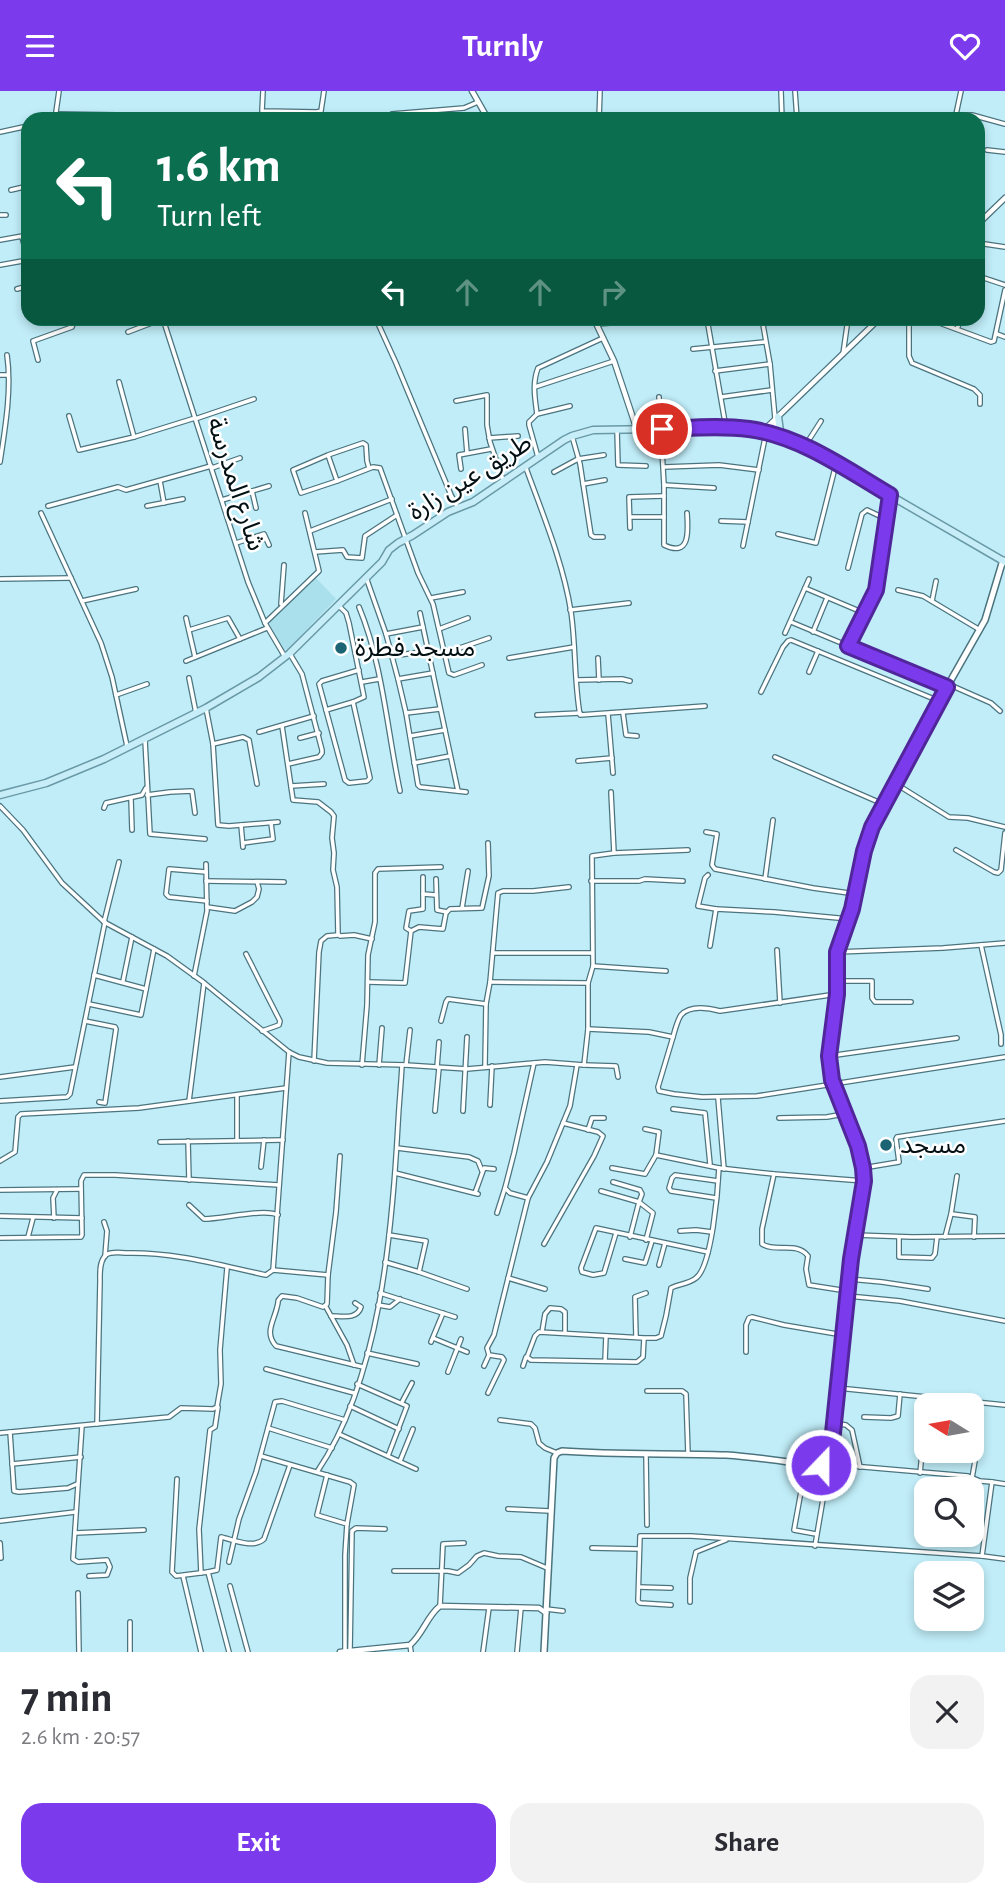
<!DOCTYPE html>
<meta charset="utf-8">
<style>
:root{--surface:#fff;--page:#f2f2f3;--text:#2b2b33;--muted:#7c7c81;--accent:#7c3aed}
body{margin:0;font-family:"Alegreya Sans","Noto Sans Arabic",sans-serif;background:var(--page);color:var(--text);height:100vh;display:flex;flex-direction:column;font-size:26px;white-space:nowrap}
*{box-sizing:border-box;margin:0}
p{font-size:23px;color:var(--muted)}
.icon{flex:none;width:38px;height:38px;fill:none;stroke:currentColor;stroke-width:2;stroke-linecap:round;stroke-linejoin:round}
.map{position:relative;height:1561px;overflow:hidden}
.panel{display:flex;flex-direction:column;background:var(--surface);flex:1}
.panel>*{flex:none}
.banner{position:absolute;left:21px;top:21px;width:964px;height:214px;border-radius:21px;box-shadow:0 4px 10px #0003;background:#0b6e4f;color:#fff;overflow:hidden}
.needle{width:46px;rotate:281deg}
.tools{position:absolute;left:914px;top:1302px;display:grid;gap:14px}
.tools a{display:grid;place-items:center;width:70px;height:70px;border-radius:14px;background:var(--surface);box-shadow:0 4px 10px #0003;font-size:35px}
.pin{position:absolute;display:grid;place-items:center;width:60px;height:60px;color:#fff;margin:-30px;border:4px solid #fff;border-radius:50%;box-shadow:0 2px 7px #0007}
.me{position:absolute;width:77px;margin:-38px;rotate:22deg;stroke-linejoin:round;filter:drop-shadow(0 0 5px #0008)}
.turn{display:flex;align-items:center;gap:24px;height:147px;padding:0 21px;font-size:32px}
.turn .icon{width:91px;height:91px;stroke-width:2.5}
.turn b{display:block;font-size:49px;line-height:60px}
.lanes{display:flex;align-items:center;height:66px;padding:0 21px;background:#0003;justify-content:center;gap:35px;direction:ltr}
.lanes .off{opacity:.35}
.round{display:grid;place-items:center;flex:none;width:74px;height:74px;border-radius:21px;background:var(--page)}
.head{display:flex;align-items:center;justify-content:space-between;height:119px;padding:0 21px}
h1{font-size:42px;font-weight:700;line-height:52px}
.action{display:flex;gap:14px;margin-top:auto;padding:14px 21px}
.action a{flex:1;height:80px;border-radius:21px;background:var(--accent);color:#fff;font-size:28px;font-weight:700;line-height:80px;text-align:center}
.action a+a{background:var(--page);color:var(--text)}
header{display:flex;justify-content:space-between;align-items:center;height:91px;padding:0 21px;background:var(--accent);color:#fff;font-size:32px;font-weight:700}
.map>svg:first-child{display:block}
.built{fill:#aadfec}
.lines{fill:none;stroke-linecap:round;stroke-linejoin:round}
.minor-casing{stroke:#4b747e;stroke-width:6}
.tertiary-casing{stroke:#4b747e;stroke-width:7}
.secondary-casing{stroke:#4b747e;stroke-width:8}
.primary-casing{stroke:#6999a6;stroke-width:9}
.minor{stroke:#fff;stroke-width:3.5}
.tertiary{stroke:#fff;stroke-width:4.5}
.secondary{stroke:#fff;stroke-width:5}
.primary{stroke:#c7eef8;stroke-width:6}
.route-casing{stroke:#51269a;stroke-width:18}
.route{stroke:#7c3aed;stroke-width:12}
.poi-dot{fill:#1c6473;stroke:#fff;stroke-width:2.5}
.labels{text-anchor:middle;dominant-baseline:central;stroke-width:5;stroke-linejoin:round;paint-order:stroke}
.street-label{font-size:26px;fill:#021014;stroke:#fff}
.poi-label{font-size:26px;fill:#021014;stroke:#fff;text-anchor:start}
</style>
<header><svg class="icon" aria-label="menu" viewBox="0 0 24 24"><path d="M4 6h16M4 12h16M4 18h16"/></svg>Turnly<svg class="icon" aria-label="heart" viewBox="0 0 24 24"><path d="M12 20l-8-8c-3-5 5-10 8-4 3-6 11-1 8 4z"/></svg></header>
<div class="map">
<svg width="1005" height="1561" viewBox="0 0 1005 1561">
<rect width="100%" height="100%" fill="#c0edf8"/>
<path class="built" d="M316,487L336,508L287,559L281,558L269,531Z"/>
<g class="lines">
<defs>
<g id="minor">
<path d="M263,0L262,20L317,21L321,20L324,0"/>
<path d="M781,0L782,28"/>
<path d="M795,0L797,28"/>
<path d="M56,23L117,24"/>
<path d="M392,23L464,17L478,11"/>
<path d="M55,28L59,0"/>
<path d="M599,28L600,0"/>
<path d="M955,28L961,0"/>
<path d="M963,28L966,24H972L1005,33"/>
<path d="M0,41L28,35"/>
<path d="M987,59L1005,61"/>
<path d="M11,99L28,95"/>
<path d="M0,124H6"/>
<path d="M22,146L28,168"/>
<path d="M0,149L28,144"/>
<path d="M978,152L1005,156"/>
<path d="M0,174L28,169"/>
<path d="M978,185L1005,194"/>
<path d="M17,198L28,195"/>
<path d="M163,228L248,491L265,532L285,566"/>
<path d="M376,228L396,272L451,404L458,417"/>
<path d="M707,228L726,337"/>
<path d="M721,228L724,231L754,228"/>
<path d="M762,228L770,273L775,327"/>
<path d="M909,228V265L912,272L974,298L980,304V313"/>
<path d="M929,228L991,251L994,250L1005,199"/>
<path d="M597,233L663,228H696"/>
<path d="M957,238L961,228"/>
<path d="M128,241L162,228"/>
<path d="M997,243L1005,246"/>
<path d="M693,258L765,251"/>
<path d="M843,263L848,228"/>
<path d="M38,269L33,250L72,236L73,233L71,228"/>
<path d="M715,280L770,273"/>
<path d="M0,284H8"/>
<path d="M119,291L134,346"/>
<path d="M535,296L614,270"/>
<path d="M659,306L664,394V454C691,467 688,439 687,422"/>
<path d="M721,306L772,299"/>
<path d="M456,310L487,304V334L490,351L503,389"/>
<path d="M537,323L570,315"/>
<path d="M69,325L79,359L134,346L195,327"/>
<path d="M195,328L254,308"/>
<path d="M465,338L467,362"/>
<path d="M617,339L618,374L646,375"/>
<path d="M572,345L580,373L591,444L594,446H603"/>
<path d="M489,347L518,345"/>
<path d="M805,355L821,330"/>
<path d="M328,364L337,390L301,402L293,379L328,364L363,352L366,354L367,370L369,377"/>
<path d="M538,366L529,334V331L537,323C535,308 532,292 538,277L603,247"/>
<path d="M0,371C5,338 12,298 7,264"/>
<path d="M664,376L719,374L759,379"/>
<path d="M212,377L240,367"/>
<path d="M526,377C543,424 563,471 571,521C576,555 574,590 580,624L705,615"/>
<path d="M461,378L459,364L491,358"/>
<path d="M554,381L578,368L604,364"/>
<path d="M160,390L164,412"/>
<path d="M337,390L373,376L380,377L418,482L433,513L449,582L454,584L482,574"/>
<path d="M583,393L605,389"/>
<path d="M664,394L714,397"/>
<path d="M252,400L256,417"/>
<path d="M222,409L269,395"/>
<path d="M48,415L118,396L126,399L211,375"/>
<path d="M147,415L183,408"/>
<path d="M41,422L101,552L112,586L127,655"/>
<path d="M631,426H664"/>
<path d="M721,430L748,431"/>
<path d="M630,437L629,406L664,405"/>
<path d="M310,440L392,408"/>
<path d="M778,443L816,452L836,373"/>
<path d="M236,452L264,443L269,454"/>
<path d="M743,455L766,342"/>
<path d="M315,461L343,459L347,466L362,467L365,445L397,424"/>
<path d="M848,477L862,423L867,419L886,428L889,406"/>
<path d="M0,488L71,487"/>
<path d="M367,489L386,543L398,588L406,622L418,694L420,696L466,701"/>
<path d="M805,497L864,522"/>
<path d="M898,499L923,505L980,539"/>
<path d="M431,507L463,501"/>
<path d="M82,510L136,498"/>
<path d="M932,510L936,490"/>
<path d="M281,513L284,474"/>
<path d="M359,516C383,574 387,639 400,700"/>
<path d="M570,519L629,512"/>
<path d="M420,522L458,700"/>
<path d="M186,527L195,566"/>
<path d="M791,531L947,596"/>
<path d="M265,532L319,480L305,422"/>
<path d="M439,538L468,527"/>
<path d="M189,539L228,527L240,548"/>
<path d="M813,541L827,507"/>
<path d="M785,542L809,488"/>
<path d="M386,543L423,536"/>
<path d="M848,555L876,498L886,428"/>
<path d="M445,562L489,547"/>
<path d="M392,565L428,560"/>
<path d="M509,567L574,556"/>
<path d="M598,567L599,589"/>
<path d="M186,570L267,537"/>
<path d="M809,581L818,560"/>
<path d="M189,587L196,622"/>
<path d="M398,588L433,582"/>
<path d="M577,589L622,588L630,590"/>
<path d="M362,591L379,588"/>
<path d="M948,593L991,612L1000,620"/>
<path d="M761,601L783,556L788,550L791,549L939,610"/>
<path d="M116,604L147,593"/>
<path d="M353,611L370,687L367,690L349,692L345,689L319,593L322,590L359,579"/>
<path d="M206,617L213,653L218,734L229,735L278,731"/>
<path d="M326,619L353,611L364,606L349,532L346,522L339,515"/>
<path d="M406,622L440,618"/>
<path d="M623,622L626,644L637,645"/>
<path d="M608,623L613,682"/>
<path d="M537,624L580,622"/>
<path d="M282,635L293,709L318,711L331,721L334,725L332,747L334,762L333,779L337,796L338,843L340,845L354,844L372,848"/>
<path d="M259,641L314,625"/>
<path d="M410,645L445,639"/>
<path d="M300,647L319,642"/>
<path d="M145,649L150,743L205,748"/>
<path d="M213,653L243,646L249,649L257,693"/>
<path d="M775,666L883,713"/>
<path d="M578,670L612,667"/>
<path d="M414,672L450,665"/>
<path d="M288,673L319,666L322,662V659L302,583L290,563"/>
<path d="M896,693L949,726L968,727L1005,736"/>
<path d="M291,695L324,693"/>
<path d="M611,701L614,762"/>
<path d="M147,704L170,701L192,700L195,722"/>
<path d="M131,708L132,739"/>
<path d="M0,715L23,739L62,792L104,831L167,865L203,891L289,961L299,966L327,972L406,974L467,978L545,971L584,974L588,938V892L593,875L592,765L614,762L688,759"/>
<path d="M104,717L106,712L142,704L146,697"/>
<path d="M241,734L243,756"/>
<path d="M706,741L717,743L712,774L715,778L813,797L856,803"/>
<path d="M243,752L273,748L271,732"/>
<path d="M956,759L994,781L998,782L1001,779L1005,742"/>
<path d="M206,781L169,778L166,803L169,806L207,810"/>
<path d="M708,784L705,787L698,815L716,818"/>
<path d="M436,788L437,819L447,821"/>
<path d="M765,788L773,729"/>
<path d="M206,790L284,791"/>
<path d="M591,790H639L645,788L683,790"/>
<path d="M423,803L436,804"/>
<path d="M207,816L235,820L252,811L257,806L259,798L257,791"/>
<path d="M462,817L468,780"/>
<path d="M104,831L119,771"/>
<path d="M411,840L406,837L409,820L423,818V786"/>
<path d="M981,854L1001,944V953"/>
<path d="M710,855L716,818L774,821L849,828"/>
<path d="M777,859L780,912"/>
<path d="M837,861L943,857L1005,852"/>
<path d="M493,862H591"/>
<path d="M246,863L280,930L279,934L262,940"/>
<path d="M593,875L666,880"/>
<path d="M94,884L146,898"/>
<path d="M194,885L207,820L206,773"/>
<path d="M123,890L132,846"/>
<path d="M837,890H872V907L875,911H911"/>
<path d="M368,891L405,892L411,840L419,836L443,838L446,822L450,818L482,817L489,785L488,752"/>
<path d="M490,891L588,892"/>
<path d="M89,913L141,924L154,858"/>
<path d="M85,930L115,936L116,938L105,1012L99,1011"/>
<path d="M441,930L446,911L448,908L486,913"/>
<path d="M588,938L649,941L673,946L658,996L659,1000L674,1003L702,1006L757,1005L1005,966"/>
<path d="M673,946C675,939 677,930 681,924C690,914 709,917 720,920L837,903"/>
<path d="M829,965L957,947"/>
<path d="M314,970L319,861L321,850L327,845L338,844"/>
<path d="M362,974L367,914L368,864L375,831V782L378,778L441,776"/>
<path d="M379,974L382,937"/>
<path d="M406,974L410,939"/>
<path d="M584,974L616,975L618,986"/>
<path d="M485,975L486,913L490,891L498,802L503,800H533L569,796"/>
<path d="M437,976L439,951"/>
<path d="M0,986L75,976"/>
<path d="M237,1004V1049"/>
<path d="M718,1007L724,1078"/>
<path d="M0,1010L67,1006L70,1003L105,831"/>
<path d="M189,1010L204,892"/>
<path d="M490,1014L492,975"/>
<path d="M673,1018L705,1022L710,1073"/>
<path d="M435,1020L439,977"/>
<path d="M463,1020L467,946"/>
<path d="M779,1027L827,1026L844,1023"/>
<path d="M645,1038L659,1041L656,1064"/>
<path d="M588,1039L592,1027H604"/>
<path d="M188,1050L189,1089"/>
<path d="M160,1051L283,1049"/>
<path d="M397,1057L469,1066L478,1070L482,1080"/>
<path d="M340,1065L336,1121L328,1184L327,1213L323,1216L297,1207L282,1205C275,1213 280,1206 277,1216C274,1230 264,1242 276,1255L363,1276"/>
<path d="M0,1070L15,1061L18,1026L21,1023L139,1017L286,997"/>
<path d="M261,1076L264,1049"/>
<path d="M612,1077L645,1083L656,1064L719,1077"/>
<path d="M863,1077L899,1071L896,1048L897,1046L1005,1030"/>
<path d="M395,1082L478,1103"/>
<path d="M774,1083L762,1138V1153C776,1162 797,1150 808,1165L806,1178L809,1194L847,1200"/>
<path d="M613,1091L640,1099L642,1103L639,1111L653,1122L646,1149"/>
<path d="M0,1099L81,1098"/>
<path d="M601,1100L639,1111L630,1146"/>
<path d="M475,1102L484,1077L494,1078"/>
<path d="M528,1107L510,1102L505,1097L514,1062L534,972"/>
<path d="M716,1107L671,1100L669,1097L672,1087L675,1084L718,1090"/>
<path d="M189,1114L204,1128C222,1128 265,1117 278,1124"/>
<path d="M497,1122L505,1097"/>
<path d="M952,1123L975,1126L974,1146"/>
<path d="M0,1125L82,1127"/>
<path d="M54,1127L53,1107L57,1099"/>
<path d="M104,1131L107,1140L105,1165"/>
<path d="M680,1140L696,1139L712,1141"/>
<path d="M616,1142L604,1182L593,1184L582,1181L581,1177L596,1137L708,1161"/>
<path d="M389,1144L426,1150L419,1181"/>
<path d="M855,1144L912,1146L1005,1145"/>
<path d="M28,1146L33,1127"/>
<path d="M899,1146V1166L932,1167L935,1163L937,1146"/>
<path d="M945,1146L951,1123L957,1085"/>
<path d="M0,1147L81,1146L82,1144L81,1090L84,1084H115L279,1094"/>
<path d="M544,1153L594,1065L603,1045L598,1041L563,1032"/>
<path d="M625,1168L645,1172L652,1150"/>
<path d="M385,1171L419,1181L467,1198"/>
<path d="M659,1174L665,1152"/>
<path d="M273,1179L289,961"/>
<path d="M508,1187L545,1198"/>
<path d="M849,1188L882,1191L928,1198"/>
<path d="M380,1202L455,1226"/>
<path d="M848,1205L900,1210L1005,1230"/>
<path d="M378,1214L390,1216L400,1208"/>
<path d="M326,1216L347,1254L354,1274"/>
<path d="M331,1225C342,1225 357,1229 361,1216L355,1212"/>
<path d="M542,1241L545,1223L550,1217L561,1218L565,1221V1242"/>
<path d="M636,1246L635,1206L646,1202"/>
<path d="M433,1247L467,1261"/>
<path d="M644,1247L643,1266L637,1271L531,1269L527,1266L535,1245L539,1241L644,1247H656L661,1245L666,1225L671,1197C678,1193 689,1193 696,1187C712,1175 718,1098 719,1077L774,1083L864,1090"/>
<path d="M431,1251L443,1222"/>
<path d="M746,1261V1234L749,1227L752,1226L784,1234L843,1244"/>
<path d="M367,1262L417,1273"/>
<path d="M605,1270L606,1245"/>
<path d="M484,1275L489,1264L487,1257L494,1244L528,1107L547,1071L570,1015L577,974"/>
<path d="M523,1275L526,1266"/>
<path d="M266,1278L354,1302"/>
<path d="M448,1281L461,1248"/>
<path d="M357,1293L407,1315L388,1365"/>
<path d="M838,1297L1005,1314"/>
<path d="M647,1300H682L686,1303L688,1363"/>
<path d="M488,1302L504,1269L502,1266L489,1264"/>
<path d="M402,1311L412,1292"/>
<path d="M350,1315L399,1338"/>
<path d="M864,1326L891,1327L898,1325L900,1303"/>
<path d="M500,1329L531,1333L535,1337L539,1352L545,1357L557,1362"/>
<path d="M834,1332L846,1334L852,1339L860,1376"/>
<path d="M97,1333L100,1190C100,1183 99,1170 106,1164C111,1160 121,1162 127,1162C175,1161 219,1174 266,1184L273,1179L328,1184"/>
<path d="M82,1335L73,1468L78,1471L107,1469L110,1476L107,1484L89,1485"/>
<path d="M268,1337L332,1357"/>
<path d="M10,1341L14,1400L19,1401L68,1397L77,1393"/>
<path d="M0,1342L169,1326L181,1317L213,1318L217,1316L221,1293L220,1259L227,1177"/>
<path d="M339,1343L416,1378"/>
<path d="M929,1360L974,1366L975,1370L972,1387"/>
<path d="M646,1364L647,1434"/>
<path d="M261,1365L350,1391L354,1394L347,1433L345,1464V1560"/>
<path d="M400,1370L413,1338"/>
<path d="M12,1373L81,1366"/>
<path d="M806,1373L794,1439L816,1443"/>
<path d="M829,1373L968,1385L980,1390L992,1391L982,1465"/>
<path d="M317,1381C380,1288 392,1143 398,1033C399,1013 401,994 402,974"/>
<path d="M920,1382L922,1362L926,1359"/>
<path d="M327,1384L317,1424L347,1433"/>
<path d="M177,1388L172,1481L176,1485L208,1481"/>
<path d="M992,1391L1005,1393"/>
<path d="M508,1418L550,1420"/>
<path d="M0,1430L75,1421"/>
<path d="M75,1442L144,1439"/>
<path d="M0,1452L1,1467"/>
<path d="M815,1455L829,1373"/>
<path d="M592,1457L639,1458"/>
<path d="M229,1471L239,1428L256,1381L275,1311L282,1310L345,1329"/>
<path d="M394,1480H448L458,1482L469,1474L477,1465L484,1462L498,1465L521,1466L547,1477"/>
<path d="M201,1482L199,1438L210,1339L215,1336L218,1316"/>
<path d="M183,1485L201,1561"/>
<path d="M230,1495L248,1561"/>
<path d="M639,1496L671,1497"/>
<path d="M78,1502L79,1561"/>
<path d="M690,1511V1487L696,1461L726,1449"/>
<path d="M671,1514L640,1512L638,1510L640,1445H691L982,1465L1005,1468"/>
<path d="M440,1515L443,1453L464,1452"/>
<path d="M546,1518L563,1520"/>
<path d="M130,1531V1561"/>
<path d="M410,1554L411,1561"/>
<path d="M350,1560L352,1440L356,1437L385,1438"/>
<path d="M229,1561L208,1481L217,1479L221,1446C234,1449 254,1458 264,1448L290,1374"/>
<path d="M483,1561L489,1517"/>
<path d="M517,1561L521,1517"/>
</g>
<g id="tertiary">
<path d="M472,0L488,28"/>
<path d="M978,133L1005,107"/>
<path d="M594,228L614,270L637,339"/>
<path d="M762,341L879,228"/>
<path d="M771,343L778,328"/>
<path d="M340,1561L410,1554C423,1543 427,1525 440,1515L539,1517L546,1522"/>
</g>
<path id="secondary" d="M544,1561L554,1367L557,1362L562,1360C617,1364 671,1362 726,1364C757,1366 787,1371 818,1375L824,1373L829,1367L851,1168L864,1090L863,1077L857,1055L832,989L829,965L836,919L837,861L852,818L864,760L872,736L947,596L985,529L1003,469"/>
<g id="primary">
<path d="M778,326L780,340L785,346"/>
<path d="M0,704L46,692L104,668L206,617L259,586L290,562L382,471L389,459L398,452L413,444L448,421L473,411L564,349L572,345L593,339L726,337C754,338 779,344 805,355L1005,471"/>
</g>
</defs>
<use href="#minor" class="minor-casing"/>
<use href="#tertiary" class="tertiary-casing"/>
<use href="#secondary" class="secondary-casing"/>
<use href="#primary" class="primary-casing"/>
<use href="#minor" class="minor"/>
<use href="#tertiary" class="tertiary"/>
<use href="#secondary" class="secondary"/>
<use href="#primary" class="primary"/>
</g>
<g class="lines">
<defs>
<path id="route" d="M662,338C690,337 721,334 749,338C800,345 846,378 890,404L876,499L848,555L947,596L872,736L864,760L852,818L837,861V903L829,965L832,989L858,1055L863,1077L864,1090L851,1168L831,1361L826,1371L821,1374"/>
</defs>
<use href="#route" class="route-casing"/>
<use href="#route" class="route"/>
</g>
<g class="poi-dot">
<circle cx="341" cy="557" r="7"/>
<circle cx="886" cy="1054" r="7"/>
</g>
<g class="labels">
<g class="street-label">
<text transform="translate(470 386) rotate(-32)">طريق عين زارة</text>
<text transform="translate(236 393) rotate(72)">شارع المدرسة</text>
</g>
<g class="poi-label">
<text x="355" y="557">مسجد فطرة</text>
<text x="900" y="1054">مسجد</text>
</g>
</g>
</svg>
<div class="tools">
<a><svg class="needle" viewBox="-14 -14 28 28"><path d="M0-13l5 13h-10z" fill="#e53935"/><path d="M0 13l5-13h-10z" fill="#7c7c81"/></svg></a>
<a><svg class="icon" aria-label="search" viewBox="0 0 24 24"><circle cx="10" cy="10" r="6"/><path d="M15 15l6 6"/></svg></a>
<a><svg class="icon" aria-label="layers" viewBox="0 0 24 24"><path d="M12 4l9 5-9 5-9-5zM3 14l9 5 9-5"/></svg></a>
</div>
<div class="pin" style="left:662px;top:338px;background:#d93025"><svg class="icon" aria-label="arrive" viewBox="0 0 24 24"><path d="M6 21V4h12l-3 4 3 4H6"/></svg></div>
<svg class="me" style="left:821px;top:1374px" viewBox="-20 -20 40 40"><circle r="17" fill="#7c3aed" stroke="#fff" stroke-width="3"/><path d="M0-11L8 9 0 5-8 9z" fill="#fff"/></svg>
<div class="banner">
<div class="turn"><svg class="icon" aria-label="left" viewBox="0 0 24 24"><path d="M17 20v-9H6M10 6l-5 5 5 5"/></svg><div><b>1.6 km</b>Turn left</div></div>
<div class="lanes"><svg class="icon" aria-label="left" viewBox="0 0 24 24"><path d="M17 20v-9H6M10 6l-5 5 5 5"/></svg><svg class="icon off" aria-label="ahead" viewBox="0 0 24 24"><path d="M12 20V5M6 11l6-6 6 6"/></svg><svg class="icon off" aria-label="ahead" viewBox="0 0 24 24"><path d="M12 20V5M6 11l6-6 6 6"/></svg><svg class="icon off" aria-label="right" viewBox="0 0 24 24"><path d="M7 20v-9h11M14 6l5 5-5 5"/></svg></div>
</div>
</div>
<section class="panel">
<div class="head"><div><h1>7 min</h1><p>2.6 km · 20:57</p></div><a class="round"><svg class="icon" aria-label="close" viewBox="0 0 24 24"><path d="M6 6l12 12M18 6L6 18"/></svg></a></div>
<div class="action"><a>Exit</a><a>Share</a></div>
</section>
